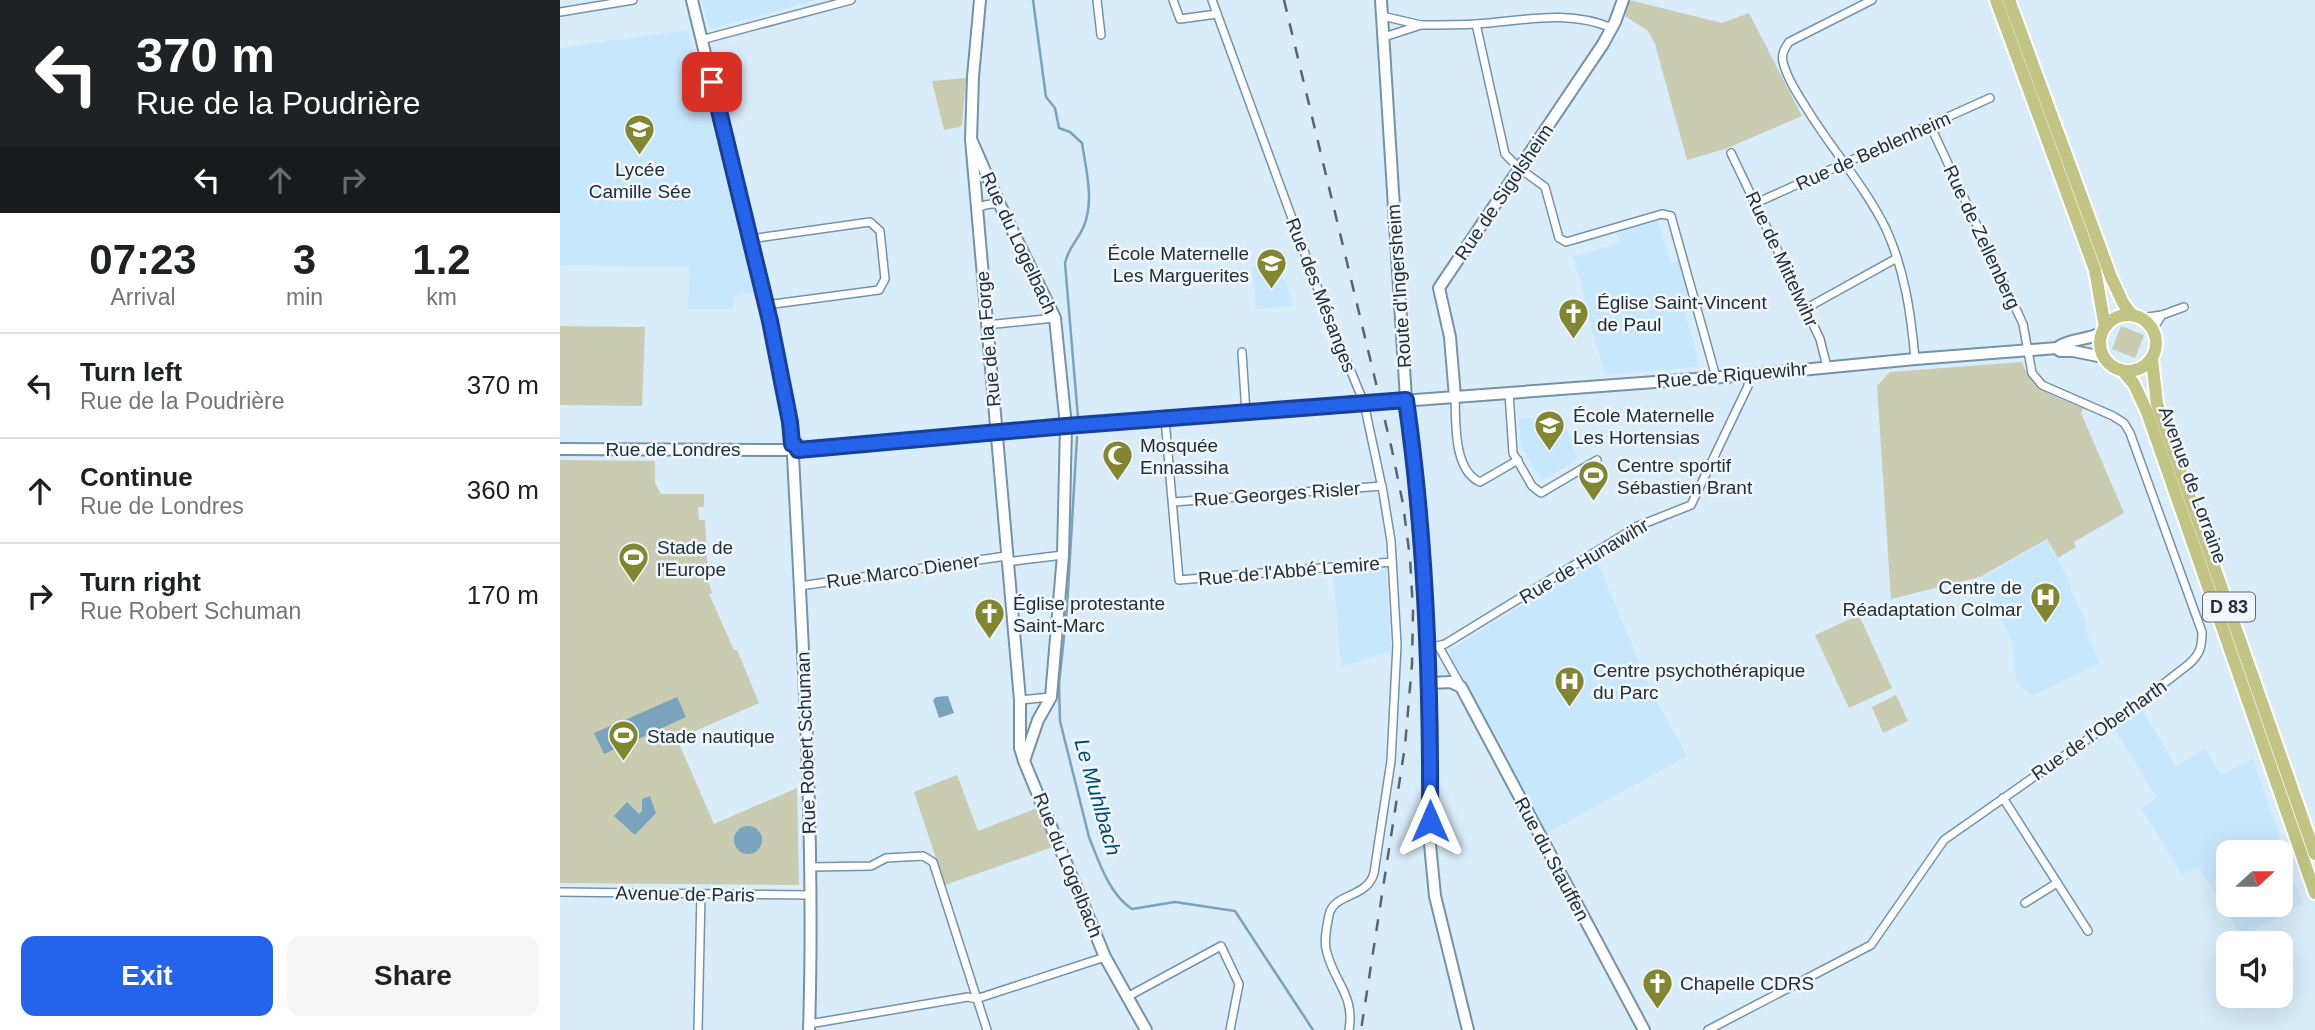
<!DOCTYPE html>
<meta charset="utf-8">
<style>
:root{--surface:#fff;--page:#f6f6f6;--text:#202124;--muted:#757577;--line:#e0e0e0;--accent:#2563eb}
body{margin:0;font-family:Helvetica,sans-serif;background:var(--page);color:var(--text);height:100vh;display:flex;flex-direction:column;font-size:26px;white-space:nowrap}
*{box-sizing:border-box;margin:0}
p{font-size:23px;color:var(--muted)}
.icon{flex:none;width:38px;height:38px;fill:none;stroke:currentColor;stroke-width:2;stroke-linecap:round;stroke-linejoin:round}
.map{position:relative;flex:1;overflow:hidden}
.details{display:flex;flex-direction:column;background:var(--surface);width:560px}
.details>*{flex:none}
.hud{background:#202124;color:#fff;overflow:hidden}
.needle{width:46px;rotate:69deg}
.tools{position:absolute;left:1656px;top:840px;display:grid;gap:14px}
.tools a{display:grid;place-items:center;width:77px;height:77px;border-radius:14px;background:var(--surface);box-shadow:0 7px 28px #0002;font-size:35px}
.pin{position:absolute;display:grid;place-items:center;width:60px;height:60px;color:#fff;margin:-30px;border-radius:14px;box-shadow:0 4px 10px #0006}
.me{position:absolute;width:77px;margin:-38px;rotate:0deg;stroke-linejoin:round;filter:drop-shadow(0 0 5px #0008)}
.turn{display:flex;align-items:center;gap:24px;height:147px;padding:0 21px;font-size:32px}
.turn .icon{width:91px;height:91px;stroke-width:2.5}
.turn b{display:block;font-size:49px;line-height:60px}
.lanes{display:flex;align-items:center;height:66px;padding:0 21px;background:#0003;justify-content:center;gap:35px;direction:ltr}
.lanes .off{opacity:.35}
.eta{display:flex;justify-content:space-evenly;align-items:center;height:119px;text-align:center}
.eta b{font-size:42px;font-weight:700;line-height:49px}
.action{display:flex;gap:14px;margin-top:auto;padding:14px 21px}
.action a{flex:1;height:80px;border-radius:14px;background:var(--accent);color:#fff;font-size:28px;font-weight:700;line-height:80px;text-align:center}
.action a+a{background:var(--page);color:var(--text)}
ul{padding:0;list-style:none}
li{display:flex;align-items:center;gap:21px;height:105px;padding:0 21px;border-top:2px solid var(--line)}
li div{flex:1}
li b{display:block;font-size:26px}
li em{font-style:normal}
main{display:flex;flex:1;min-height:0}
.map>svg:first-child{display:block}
.built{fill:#c7e7fd;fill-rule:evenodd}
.green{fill:#c9ccb1}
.water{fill:#7aa3be}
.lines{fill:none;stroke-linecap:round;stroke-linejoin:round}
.stream{stroke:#7aa3be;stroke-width:2.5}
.street-casing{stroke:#7493a9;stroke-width:10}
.secondary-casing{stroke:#7493a9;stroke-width:14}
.primary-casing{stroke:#fff;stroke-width:16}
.street{stroke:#fff;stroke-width:7}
.secondary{stroke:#fff;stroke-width:10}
.primary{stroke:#c1c482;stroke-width:12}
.rail{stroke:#56656f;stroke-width:2.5;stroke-dasharray:12 12;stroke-linecap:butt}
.route-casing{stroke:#184099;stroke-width:18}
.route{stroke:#2563eb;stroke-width:12}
.labels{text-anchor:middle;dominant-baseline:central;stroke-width:5;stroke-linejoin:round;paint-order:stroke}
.shield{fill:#f1f7fc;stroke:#606b73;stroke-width:2}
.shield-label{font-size:18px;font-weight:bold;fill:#222f38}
.street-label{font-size:19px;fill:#222f38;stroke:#f1f7fc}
.poi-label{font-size:19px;fill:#222f38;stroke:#f1f7fc;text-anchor:start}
.water-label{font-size:21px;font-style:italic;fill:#004d72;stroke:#f1f7fc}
</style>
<main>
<section class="details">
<div class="hud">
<div class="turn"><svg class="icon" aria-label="left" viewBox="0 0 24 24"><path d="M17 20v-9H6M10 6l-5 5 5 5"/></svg><div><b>370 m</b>Rue de la Poudrière</div></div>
<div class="lanes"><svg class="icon" aria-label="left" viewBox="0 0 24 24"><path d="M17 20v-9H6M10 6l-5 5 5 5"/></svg><svg class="icon off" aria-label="ahead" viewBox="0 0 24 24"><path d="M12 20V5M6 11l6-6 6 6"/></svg><svg class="icon off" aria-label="right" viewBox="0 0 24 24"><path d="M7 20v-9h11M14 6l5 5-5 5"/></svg></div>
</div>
<div class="eta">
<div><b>07:23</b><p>Arrival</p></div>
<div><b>3</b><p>min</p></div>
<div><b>1.2</b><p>km</p></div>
</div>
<ul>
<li><svg class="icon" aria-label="left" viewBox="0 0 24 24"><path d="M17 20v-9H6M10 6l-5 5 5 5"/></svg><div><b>Turn left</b><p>Rue de la Poudrière</p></div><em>370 m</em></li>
<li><svg class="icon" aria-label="ahead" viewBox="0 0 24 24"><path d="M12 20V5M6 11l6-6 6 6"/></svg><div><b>Continue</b><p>Rue de Londres</p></div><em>360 m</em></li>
<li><svg class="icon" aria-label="right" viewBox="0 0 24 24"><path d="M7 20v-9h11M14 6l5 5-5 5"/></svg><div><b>Turn right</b><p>Rue Robert Schuman</p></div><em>170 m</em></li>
</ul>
<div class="action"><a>Exit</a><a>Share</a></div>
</section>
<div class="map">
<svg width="1755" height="1030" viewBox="0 0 1755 1030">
<rect width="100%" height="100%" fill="#d8ecfa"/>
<g class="built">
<path d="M142,0H256L153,28L148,26Z"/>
<path d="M128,30L194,293L174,296L173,309H128L129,267L0,265V48Z"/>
<path d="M1098,221L1111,263L1119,262L1133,310L1125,313L1137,355L1138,367L1045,375L1024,302V294L1013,257L1059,243L1057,233Z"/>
<path d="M715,265L718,266L723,278L726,281L733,306L696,309L692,267Z"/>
<path d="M1000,415L1018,459L982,481L961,447L959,419Z"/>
<path d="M1487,540L1509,580L1511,592L1524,616L1527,634L1540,663L1472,696L1456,682L1453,645L1422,578Z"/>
<path d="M1036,559L1092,693L1127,756L986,834L890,654V650Z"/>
<path d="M826,568L831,651L781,667L773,573Z"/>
<path d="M1582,710L1616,766L1645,749L1661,775L1693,758L1742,903L1682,937L1639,867L1622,875L1581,808L1597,798L1555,730ZM1668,852H1720V905H1668Z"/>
</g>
<g class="green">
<path d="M1069,0L1162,23L1189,13L1242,116L1165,149L1127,160L1095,44L1088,31L1065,16Z"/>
<path d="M406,78L402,125L400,127L384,130L372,81Z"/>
<path d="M0,326L85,327L82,406L0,405Z"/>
<path d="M1561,326L1584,335L1575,358L1552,349Z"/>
<path d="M1462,362C1473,393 1496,396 1523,408L1521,413L1564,513L1514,542L1516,547L1498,558L1487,539L1420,577L1331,599L1317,386L1330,372Z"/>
<path d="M0,460L95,461V483L101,494H144V507H138L139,520H145L148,579L152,593L149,594L174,650H177L199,703L117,739L154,824L237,788L239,885L0,883Z"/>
<path d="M1299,615L1332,688L1289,708L1255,635Z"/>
<path d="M1336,695L1348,721L1323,733L1312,707Z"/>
<path d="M397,775L418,831L477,808L493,847L385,885L354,792Z"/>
</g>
<g class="water">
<path d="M388,696L394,713L379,718L373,700L376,697Z"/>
<path d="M117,697L126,717L74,741L65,720Z"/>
<path d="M55,724L64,745L44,754L34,733Z"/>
<path d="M90,796L96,813L75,835L54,816L67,802L79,814L82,811V799Z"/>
<circle cx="188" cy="840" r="14"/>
</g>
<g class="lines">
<g class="stream">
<path d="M473,0L486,97L495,108L499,128L510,132L522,143C526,170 535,202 523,228C517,242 510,244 505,263L518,418"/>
<path d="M517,437L507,608L499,684L500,721L529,837C539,862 549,894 572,909L615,902L675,911L753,1030"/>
</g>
<defs>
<g id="street">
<path d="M537,0L541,35"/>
<path d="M613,0L620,19L657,14"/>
<path d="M652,0L766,311L804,403L823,492L831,541L837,645L831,761L814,873C807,899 774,892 769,915C767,926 763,942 767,953C775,983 795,996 789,1030"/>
<path d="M1312,0L1229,42C1225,48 1221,54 1223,62C1227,78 1238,95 1247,109C1272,150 1305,186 1326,229C1345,271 1351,314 1355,359"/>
<path d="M0,12L73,0"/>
<path d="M822,16L861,25L824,37"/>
<path d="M916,24L945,154L959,168L985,187L999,238L1006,242L1102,214L1111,216L1156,377"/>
<path d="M861,25C879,25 898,25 916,24C963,21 1007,9 1052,28"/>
<path d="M141,40L291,0"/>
<path d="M1171,153L1260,339L1267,367"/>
<path d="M1196,203L1430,98"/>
<path d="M417,208L425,205L439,203"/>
<path d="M190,239L310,222L320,231L325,279L319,290L206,305"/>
<path d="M1245,309L1337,258"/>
<path d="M1581,318L1602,315L1624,307"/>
<path d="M426,325L495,318"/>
<path d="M1593,329L1602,315"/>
<path d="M682,352L686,413"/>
<path d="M949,393L953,453L972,486L981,493L1037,460"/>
<path d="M895,397C896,422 893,470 920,482L958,460"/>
<path d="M605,419L619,580L832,562"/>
<path d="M613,502L822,486"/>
<path d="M446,562L503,555"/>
<path d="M240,586L446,556"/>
<path d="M879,647L901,686"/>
<path d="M868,648L885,644L1078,526L1131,505L1188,386L1189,375"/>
<path d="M460,700L491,697"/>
<path d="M1443,798L1528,931"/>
<path d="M251,867L311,866L326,858L363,856L373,862L427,1030"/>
<path d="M0,892L251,895"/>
<path d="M1465,903L1497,883"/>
<path d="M567,997L661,946L679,984L670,1030"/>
<path d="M249,1024L408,997L416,999L545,957"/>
<path d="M138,1030L141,894"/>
<path d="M1148,1030L1311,945L1384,840L1575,706L1629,664C1640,654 1642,647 1642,632L1570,433L1564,423L1553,416L1482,385L1472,373L1463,324L1370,125"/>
</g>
<g id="secondary">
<path d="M132,0L210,321L230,423L232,444"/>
<path d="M420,0L413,77L411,139L439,203L495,318L506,426L503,555L491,697L478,720L464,761"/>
<path d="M821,0L846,399L852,446L868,648L870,844L875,896L908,1030"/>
<path d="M411,139L460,700V748L464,761L545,957L586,1030"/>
<path d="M1497,348C1508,339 1528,340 1541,333"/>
<path d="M895,397L890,337L879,288L1043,44L1055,22L1063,0"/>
<path d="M0,449L226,450"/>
<path d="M238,450L506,426L1189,375L1355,359L1497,348L1500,351H1513L1543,357"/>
<path d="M233,456C243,647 255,838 249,1030"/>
<path d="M869,683L891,682L901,687L1084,1030"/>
</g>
<g id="primary">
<path d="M1436,0L1535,270L1545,327"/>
<path d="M1449,0L1551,277L1563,303L1572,315"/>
<circle cx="1568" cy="343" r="28"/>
<path d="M1592,359L1597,404L1755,854"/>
<path d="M1563,371L1574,384L1587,412L1755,893"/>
</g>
</defs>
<use href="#street" class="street-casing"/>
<use href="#secondary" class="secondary-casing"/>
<use href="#primary" class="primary-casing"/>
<use href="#street" class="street"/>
<use href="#secondary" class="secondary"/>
<use href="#primary" class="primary"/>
<path class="rail" d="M724,0L832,450L843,504L850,558L853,610L852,664L845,746L801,1030"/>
</g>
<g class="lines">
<defs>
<path id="route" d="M152,82L210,321L230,422L232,444L235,445L238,450L506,426L846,400C866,538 871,680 870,821"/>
</defs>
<use href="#route" class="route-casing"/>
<use href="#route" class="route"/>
</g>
<defs>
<symbol id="school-pin" viewBox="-11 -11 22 30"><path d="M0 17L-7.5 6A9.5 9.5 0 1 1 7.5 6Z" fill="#828631" stroke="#f1f7fc"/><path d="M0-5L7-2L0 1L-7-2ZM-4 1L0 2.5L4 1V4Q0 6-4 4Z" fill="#fff"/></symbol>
<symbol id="church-pin" viewBox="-11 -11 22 30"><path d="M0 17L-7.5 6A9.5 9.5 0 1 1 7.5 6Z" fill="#828631" stroke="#f1f7fc"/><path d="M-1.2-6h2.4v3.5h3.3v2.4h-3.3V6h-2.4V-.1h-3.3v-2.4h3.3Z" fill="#fff"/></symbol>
<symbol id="mosque-pin" viewBox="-11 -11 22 30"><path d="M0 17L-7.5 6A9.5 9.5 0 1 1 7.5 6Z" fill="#828631" stroke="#f1f7fc"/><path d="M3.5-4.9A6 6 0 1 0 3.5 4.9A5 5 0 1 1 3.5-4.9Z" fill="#fff"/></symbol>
<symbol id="stadium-pin" viewBox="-11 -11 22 30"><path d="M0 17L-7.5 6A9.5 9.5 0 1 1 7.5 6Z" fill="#828631" stroke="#f1f7fc"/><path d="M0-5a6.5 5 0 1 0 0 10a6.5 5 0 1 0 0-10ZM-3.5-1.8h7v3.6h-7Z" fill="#fff"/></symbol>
<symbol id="hospital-pin" viewBox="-11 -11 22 30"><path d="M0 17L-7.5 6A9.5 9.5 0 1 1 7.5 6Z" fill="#828631" stroke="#f1f7fc"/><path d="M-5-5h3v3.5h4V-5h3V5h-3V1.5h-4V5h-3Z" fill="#fff"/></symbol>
</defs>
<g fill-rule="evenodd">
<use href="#school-pin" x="62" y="112" width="35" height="47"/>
<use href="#school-pin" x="694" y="246" width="35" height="47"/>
<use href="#church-pin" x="996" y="296" width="35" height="47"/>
<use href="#school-pin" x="972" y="408" width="35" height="47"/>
<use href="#mosque-pin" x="540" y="438" width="35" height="47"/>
<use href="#stadium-pin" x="1016" y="458" width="35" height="47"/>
<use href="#stadium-pin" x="56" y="540" width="35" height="47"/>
<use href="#hospital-pin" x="1468" y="580" width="35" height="47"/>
<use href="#church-pin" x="412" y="596" width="35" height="47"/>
<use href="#hospital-pin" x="992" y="664" width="35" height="47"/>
<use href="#stadium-pin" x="46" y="718" width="35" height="47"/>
<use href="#church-pin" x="1080" y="966" width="35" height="47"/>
</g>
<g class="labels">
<rect class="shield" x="1643" y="592.5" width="52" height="29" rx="5"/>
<g class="shield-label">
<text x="1669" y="607">D 83</text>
</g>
<g class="street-label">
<text transform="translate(1313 151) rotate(-24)">Rue de Beblenheim</text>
<text transform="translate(944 192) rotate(-56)">Rue de Sigolsheim</text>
<text transform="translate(1422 237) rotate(65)">Rue de Zellenberg</text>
<text transform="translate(459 243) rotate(65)">Rue du Logelbach</text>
<text transform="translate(1222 259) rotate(65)">Rue de Mittelwihr</text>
<text transform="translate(839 286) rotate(-94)">Route d'Ingersheim</text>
<text transform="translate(761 295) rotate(69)">Rue des Mésanges</text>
<text transform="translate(428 339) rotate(-95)">Rue de la Forge</text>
<text transform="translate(1172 375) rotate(-5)">Rue de Riquewihr</text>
<text x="113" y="449">Rue de Londres</text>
<text transform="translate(1633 485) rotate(70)">Avenue de Lorraine</text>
<text transform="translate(717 494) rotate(-4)">Rue Georges Risler</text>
<text transform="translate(1024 561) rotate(-31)">Rue de Hunawihr</text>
<text transform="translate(343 571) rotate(-8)">Rue Marco Diener</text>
<text transform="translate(729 571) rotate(-5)">Rue de l'Abbé Lemire</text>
<text transform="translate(1539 730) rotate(-35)">Rue de l'Oberharth</text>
<text transform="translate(246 743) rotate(-92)">Rue Robert Schuman</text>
<text transform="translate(992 859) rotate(62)">Rue du Stauffen</text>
<text transform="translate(508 865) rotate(68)">Rue du Logelbach</text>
<text transform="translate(125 894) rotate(1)">Avenue de Paris</text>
</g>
<g class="poi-label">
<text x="80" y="169" text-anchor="middle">Lycée<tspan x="80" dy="22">Camille Sée</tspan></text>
<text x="689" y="253" text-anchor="end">École Maternelle<tspan x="689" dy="22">Les Marguerites</tspan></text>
<text x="1037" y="302">Église Saint-Vincent<tspan x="1037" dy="22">de Paul</tspan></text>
<text x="1013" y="415">École Maternelle<tspan x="1013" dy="22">Les Hortensias</tspan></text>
<text x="580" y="445">Mosquée<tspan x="580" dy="22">Ennassiha</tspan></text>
<text x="1057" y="465">Centre sportif<tspan x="1057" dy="22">Sébastien Brant</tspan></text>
<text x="97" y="547">Stade de<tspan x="97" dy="22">l'Europe</tspan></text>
<text x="1462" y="587" text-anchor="end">Centre de<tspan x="1462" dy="22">Réadaptation Colmar</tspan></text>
<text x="453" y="603">Église protestante<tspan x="453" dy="22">Saint-Marc</tspan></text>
<text x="1033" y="670">Centre psychothérapique<tspan x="1033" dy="22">du Parc</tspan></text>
<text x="87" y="736">Stade nautique</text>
<text x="1120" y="983">Chapelle CDRS</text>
</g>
<g class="water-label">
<text transform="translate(538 797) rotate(74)">Le Muhlbach</text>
</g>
</g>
</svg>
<div class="tools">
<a><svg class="needle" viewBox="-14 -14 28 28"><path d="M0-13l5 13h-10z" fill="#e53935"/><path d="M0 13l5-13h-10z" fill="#757577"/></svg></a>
<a><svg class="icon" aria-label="sound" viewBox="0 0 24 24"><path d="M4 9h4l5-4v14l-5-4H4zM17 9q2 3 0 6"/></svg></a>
</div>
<div class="pin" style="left:152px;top:82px;background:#d93025"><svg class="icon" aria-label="arrive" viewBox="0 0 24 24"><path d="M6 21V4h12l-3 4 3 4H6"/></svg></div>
<svg class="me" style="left:870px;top:821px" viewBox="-20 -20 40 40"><path d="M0-17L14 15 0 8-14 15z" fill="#2563eb" stroke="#fff" stroke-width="4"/></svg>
</div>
</main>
